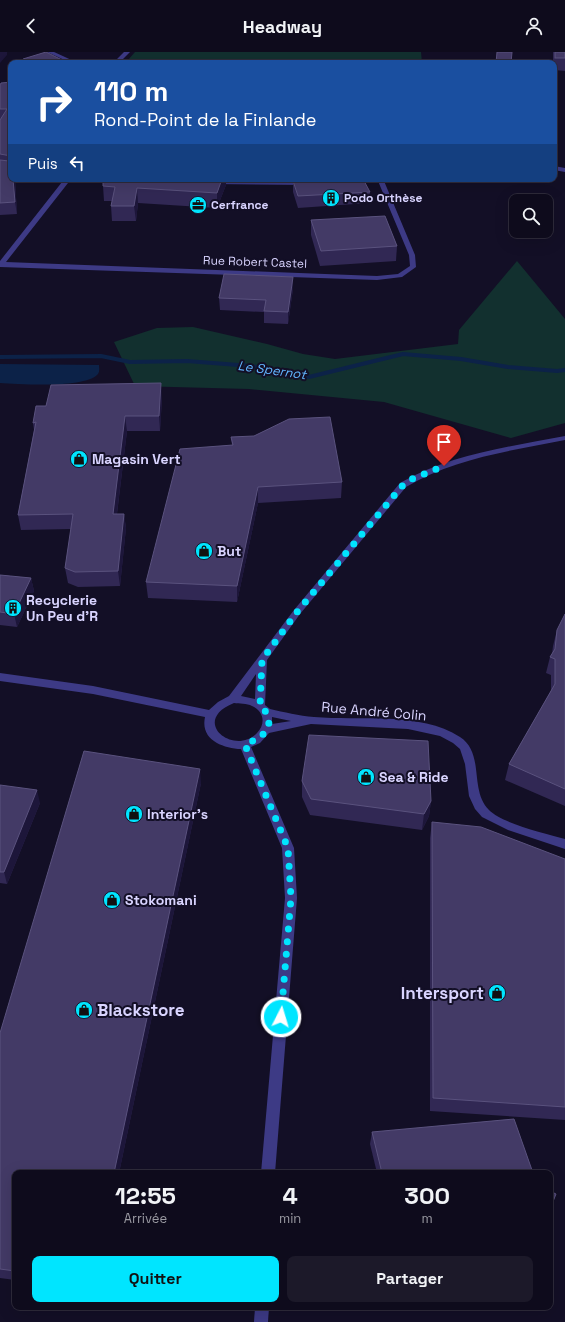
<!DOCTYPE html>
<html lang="fr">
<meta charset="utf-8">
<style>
:root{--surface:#0e0b1c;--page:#1c1929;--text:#f1f3f6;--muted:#9b9ba3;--line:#2e2b3b;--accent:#00e5ff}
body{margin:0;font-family:"Space Grotesk",sans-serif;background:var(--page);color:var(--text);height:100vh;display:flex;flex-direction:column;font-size:15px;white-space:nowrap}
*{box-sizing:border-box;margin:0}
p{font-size:13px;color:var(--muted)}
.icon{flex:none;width:22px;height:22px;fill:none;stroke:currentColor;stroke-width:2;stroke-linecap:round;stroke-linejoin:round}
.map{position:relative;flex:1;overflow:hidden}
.drawer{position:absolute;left:12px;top:1118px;width:541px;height:140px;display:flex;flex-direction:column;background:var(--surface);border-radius:8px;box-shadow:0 4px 16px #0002,0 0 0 1px var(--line)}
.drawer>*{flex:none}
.hud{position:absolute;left:8px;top:8px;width:549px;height:122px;border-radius:8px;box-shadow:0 4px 16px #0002,0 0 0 1px var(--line);background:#1a4fa0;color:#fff;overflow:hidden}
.controls{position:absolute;left:509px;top:142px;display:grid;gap:8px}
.controls a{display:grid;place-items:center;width:44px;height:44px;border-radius:8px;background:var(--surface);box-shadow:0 4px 16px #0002,0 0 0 1px var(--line);font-size:20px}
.pin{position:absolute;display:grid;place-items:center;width:34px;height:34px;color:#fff;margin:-41px -17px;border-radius:50% 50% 50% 0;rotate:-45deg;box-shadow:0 0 4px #0007}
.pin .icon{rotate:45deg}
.me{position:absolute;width:44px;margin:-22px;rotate:5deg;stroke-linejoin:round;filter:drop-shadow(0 0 3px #0008)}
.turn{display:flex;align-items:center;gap:14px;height:84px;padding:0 20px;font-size:18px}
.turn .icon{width:52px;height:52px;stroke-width:2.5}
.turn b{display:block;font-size:28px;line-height:34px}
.then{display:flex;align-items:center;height:38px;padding:0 20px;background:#0003;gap:8px;font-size:15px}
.eta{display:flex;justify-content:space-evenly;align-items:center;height:68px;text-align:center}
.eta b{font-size:24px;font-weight:700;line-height:28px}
.cta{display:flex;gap:8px;margin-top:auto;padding:8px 20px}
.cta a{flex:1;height:46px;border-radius:8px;background:var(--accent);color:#111;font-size:16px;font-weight:700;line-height:46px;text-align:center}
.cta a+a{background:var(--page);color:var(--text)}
header{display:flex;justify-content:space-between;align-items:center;height:52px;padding:0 20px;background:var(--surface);font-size:18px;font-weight:700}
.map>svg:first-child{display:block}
.green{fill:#12302f}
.water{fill:#0c2248}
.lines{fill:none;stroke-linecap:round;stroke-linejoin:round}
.stream{stroke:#0c2248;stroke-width:4}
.minor{fill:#3d3a85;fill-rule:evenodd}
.wall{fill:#312854}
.shaded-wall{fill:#1d163a}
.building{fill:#433a66;stroke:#5a527e}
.route{stroke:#00e5ff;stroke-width:7;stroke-dasharray:0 12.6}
.labels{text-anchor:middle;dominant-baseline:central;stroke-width:4;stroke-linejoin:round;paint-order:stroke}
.far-poi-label{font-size:12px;font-weight:bold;fill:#d9d4ff;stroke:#130f26;text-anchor:start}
.far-street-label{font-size:12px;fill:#d9d4ff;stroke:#130f26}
.far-water-label{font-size:13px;font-style:italic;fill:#62b6ff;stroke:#130f26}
.poi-label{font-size:14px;font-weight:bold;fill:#d9d4ff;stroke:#130f26;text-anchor:start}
.street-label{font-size:14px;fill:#d9d4ff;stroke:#130f26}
.near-poi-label{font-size:17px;font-weight:bold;fill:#d9d4ff;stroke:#130f26;text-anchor:end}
</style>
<header><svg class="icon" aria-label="back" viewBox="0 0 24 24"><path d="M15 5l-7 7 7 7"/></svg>Headway<svg class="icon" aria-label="person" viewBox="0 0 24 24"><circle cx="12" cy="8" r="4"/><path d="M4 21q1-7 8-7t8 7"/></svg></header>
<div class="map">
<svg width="565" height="1270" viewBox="0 0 565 1270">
<rect width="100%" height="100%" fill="#130f26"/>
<g class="green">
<path d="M135,0H421L422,11H122L128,8Z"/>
<path d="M517,209L565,267V371L511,386L384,350L249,337L135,334L114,290L157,276L193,275L267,292L303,302L335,307L458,292L459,278Z"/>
</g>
<path class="water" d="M0,312L99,313C99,316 100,319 98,322C85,337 20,332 0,331Z"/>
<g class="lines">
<path class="stream" d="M0,305L101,304L130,310L187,309L251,314L309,325L403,302L461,307L508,315L557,319L565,318"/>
<g class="minor">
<path d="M47,0H54L78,11H71Z"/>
<path d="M124,0H130L121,9L109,11L117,7Z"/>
<path d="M554,114L565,116V120L554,118Z"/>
<path d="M56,127H85L68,131L6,210L377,224L398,222L410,214L409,203L378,129L352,131L349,129L355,127H390L384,129L415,203L416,215L402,225L377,228L0,215V209L62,130Z"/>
<path d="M214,129H306L309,131L306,133L212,132L211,131Z"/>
<path d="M565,384V388C510,399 455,406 406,435L300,562L267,608L265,653L270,657C284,660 299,664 314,665C359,669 420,659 460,685C485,701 469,738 489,758C503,772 545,781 565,787V797L508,778L482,765L475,757L469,744L465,712L460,697L453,691L440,684L408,677L311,672L269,681L260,691L251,695L294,796L297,846L275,1121H261L285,846L282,796L241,697C223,696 200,688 205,665L93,642L0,629V621L93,634L209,658L218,650L229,644L294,558L400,431C451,402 508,395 565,384ZM256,622L255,647L241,644ZM234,651C239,652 247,651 252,654C264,659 266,672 257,681C234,705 189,669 234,651ZM272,665L291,669L272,672Z"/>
<path d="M255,1255H269L268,1270H254Z"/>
</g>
</g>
<g class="wall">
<path d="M553,0H565V19L554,18V11H553Z"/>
<path d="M11,30V127H15L17,162L0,163V33Z"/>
<path d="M103,127H229H226V133L217,156L138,151L136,169H112L111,154L112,149H104L103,134Z"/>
<path d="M293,129L370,140L369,151L298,156L293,140Z"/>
<path d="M311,168L397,194L396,209L320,214L311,183Z"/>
<path d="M293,237L288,272L264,271V260L220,258L219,246Z"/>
<path d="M162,346L160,379H127L117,462H124L126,476L120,534L78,535L68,531L65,516L71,477L21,478L18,463L34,378L33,371L46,354Z"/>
<path d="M231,385L342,430L341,446L258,451L237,550L148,546L146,530L232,393Z"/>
<path d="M0,523L31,526L34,539L17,575L0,573Z"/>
<path d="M565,562V754L505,728L509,712L551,639V623L546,621L550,605L552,602L553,594L557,578Z"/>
<path d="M302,729L431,749L429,764L422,778L310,763L302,745Z"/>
<path d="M201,731L119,1121H15V1228L0,1226V981Z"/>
<path d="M0,733L40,751L7,832L0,831Z"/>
<path d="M432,770L565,807V1068L430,1059V786Z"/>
<path d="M372,1080L533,1121H377L370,1092Z"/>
</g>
<g class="shaded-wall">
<path d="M0,0H7V3L0,11Z"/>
<path d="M13,127H15L17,162L15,150Z"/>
<path d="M222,127H226V133L217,156V141Z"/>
<path d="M137,136L138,151L136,169L134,154Z"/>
<path d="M293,225V237L288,272V260Z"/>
<path d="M161,331L162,346L160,379L159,364Z"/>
<path d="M125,364L127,379L115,477L113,462Z"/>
<path d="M258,435V451L237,550V534Z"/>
<path d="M124,462L126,476L120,534L118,519Z"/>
<path d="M31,526L34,539L17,575L14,562Z"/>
<path d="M200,717L201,731L119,1121H114Z"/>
<path d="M37,738L40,751L7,832L4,820Z"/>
<path d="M431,749L429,764L422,778L424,762Z"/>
</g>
<g class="building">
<path d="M46,0L68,11H22L23,7Z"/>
<path d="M497,0H512L511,11H496Z"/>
<rect x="555" y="0" width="10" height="6"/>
<path d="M11,30V127H13L15,150L0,151V108L9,109L11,104L0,102V68L7,57H0V33L1,31Z"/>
<path d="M103,127H222L217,141L137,136L134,154H111L115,135L103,134Z"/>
<path d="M347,127H363L370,140L298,144L293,129Z"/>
<path d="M385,164L397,194L321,199L311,168Z"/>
<path d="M224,222L293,225L288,260L264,259L266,248L219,246Z"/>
<path d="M161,331L159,364H125L113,462H124L118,519L75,520L65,516L73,462L18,463L36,370L33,371L36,354H46L51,333Z"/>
<path d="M330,365L342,430L258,435L237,534L146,530L180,397L233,393L231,385L254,384L289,367Z"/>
<path d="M0,523L31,526L14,562L0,560Z"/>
<path d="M565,562V737L509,712L555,632V607L550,605L555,597L557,578Z"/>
<path d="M309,683L428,689L431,749L424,762L311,747L302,729Z"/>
<path d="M84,699L200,717L114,1121H15V1219L0,1217V981Z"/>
<path d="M0,733L37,738L4,820H0Z"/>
<path d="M432,770L481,775L565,807V1055L433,1046Z"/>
<path d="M514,1067L533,1121H382L372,1080Z"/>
<path d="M550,1139L556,1142L550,1157Z"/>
</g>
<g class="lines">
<path class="route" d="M281,965L291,846L288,796L245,693L262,684L269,672L266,660L260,654L262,608L297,560L403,433L412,427L444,414"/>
</g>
<defs>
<symbol id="building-disc" viewBox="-11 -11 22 22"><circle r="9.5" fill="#00e5ff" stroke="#130f26"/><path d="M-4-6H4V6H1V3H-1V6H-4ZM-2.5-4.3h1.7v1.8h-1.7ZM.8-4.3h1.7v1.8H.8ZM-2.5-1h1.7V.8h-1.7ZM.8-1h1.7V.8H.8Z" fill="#111"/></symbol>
<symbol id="office-disc" viewBox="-11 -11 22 22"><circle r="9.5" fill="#00e5ff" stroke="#130f26"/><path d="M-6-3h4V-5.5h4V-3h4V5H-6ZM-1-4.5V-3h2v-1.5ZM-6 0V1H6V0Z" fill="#111"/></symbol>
<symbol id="shop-disc" viewBox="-11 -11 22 22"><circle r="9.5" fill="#00e5ff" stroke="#130f26"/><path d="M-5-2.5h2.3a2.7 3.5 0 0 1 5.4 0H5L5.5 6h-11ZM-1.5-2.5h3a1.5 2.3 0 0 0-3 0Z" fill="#111"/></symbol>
</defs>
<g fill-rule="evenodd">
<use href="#building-disc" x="321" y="136" width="20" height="20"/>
<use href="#office-disc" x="188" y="143" width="20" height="20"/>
<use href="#shop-disc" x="69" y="397" width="20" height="20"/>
<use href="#shop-disc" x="194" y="489" width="20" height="20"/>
<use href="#building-disc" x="3" y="546" width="20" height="20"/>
<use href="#shop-disc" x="356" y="715" width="20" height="20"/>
<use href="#shop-disc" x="124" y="752" width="20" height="20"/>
<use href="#shop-disc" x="102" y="838" width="20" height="20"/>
<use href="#shop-disc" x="487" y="931" width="20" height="20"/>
<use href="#shop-disc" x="74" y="948" width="20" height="20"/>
</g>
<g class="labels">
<g class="far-poi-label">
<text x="344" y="146">Podo Orthèse</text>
<text x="211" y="153">Cerfrance</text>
</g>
<g class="far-street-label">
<text transform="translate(255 210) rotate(2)">Rue Robert Castel</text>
</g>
<g class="far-water-label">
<text transform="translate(272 318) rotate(8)">Le Spernot</text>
</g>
<g class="poi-label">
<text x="92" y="407">Magasin Vert</text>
<text x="217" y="499">But</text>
<text x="26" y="548">Recyclerie<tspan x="26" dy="16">Un Peu d'R</tspan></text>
<text x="379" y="725">Sea &amp; Ride</text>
<text x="147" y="762">Interior's</text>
<text x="125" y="848">Stokomani</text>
</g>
<g class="street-label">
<text transform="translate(374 659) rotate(5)">Rue André Colin</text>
</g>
<g class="near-poi-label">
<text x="484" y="941">Intersport</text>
<text x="97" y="958" text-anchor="start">Blackstore</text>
</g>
</g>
</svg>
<div class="controls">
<a><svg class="icon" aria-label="search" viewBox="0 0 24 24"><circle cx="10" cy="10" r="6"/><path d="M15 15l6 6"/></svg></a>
</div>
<div class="pin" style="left:444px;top:414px;background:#d93025"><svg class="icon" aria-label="arrive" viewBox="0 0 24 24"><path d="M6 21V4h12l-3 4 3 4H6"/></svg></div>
<svg class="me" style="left:281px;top:965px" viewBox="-20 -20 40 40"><circle r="17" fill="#00e5ff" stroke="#fff" stroke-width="3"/><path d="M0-11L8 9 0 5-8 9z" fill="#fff"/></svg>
<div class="hud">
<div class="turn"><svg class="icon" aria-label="right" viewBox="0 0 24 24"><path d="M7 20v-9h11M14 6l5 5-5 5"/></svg><div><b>110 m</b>Rond-Point de la Finlande</div></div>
<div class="then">Puis<svg class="icon" aria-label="left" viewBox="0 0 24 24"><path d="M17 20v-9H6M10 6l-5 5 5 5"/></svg></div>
</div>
<section class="drawer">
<div class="eta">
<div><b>12:55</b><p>Arrivée</p></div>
<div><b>4</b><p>min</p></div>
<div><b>300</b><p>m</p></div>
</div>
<div class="cta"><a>Quitter</a><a>Partager</a></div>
</section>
</div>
